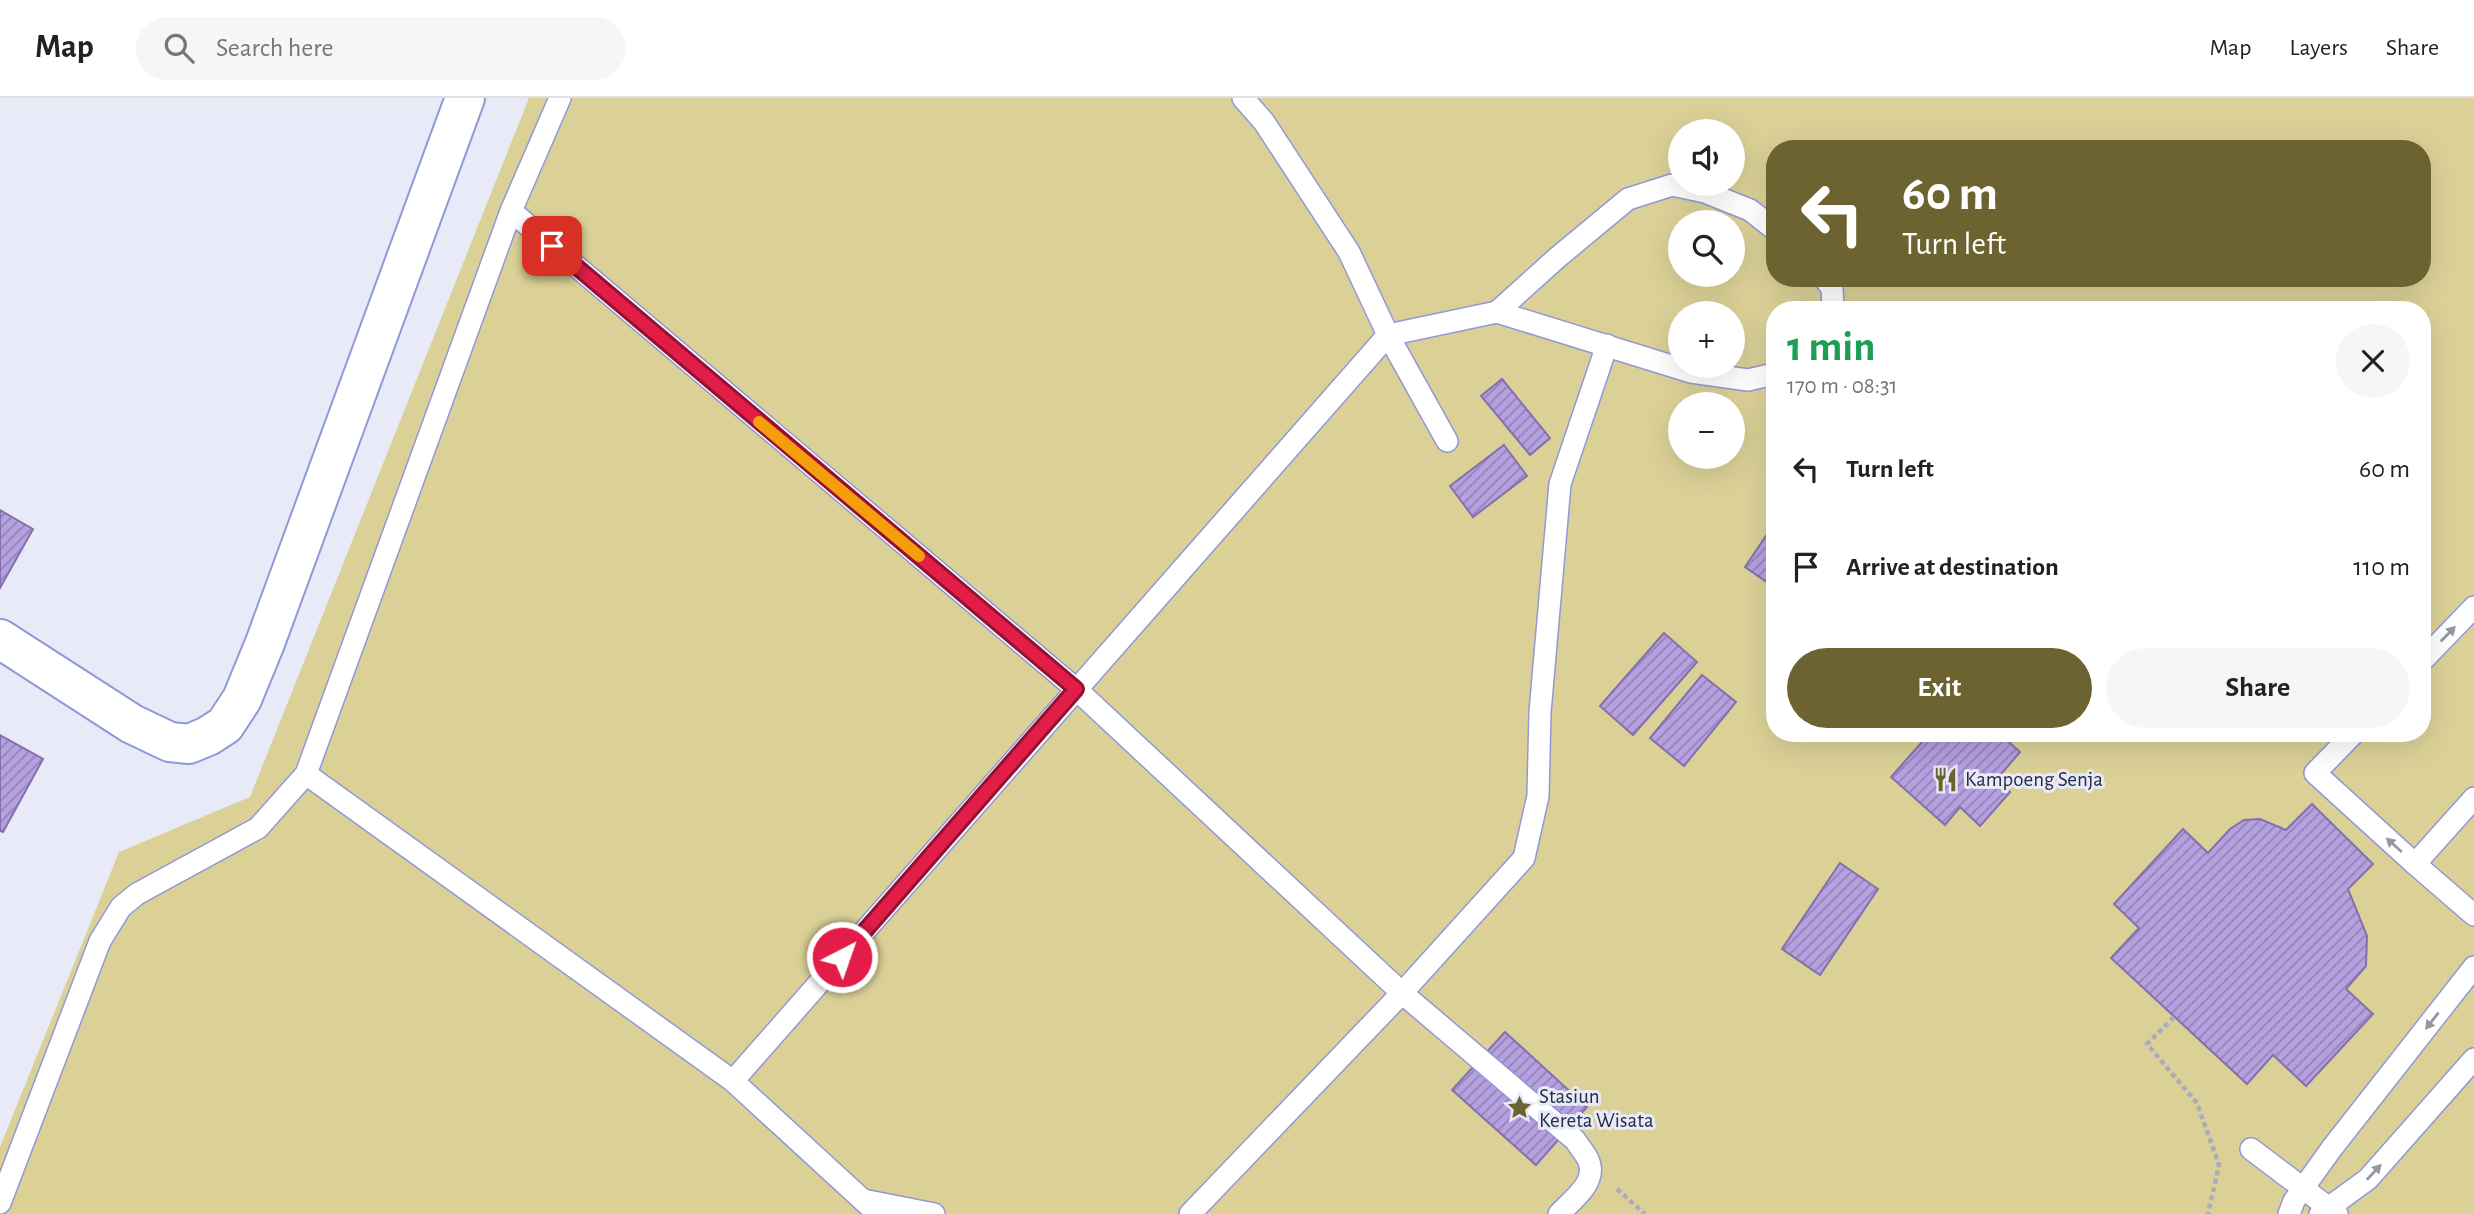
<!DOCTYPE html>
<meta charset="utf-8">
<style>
:root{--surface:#fff;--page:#f6f6f6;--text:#222;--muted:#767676;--line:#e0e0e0;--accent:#6c6330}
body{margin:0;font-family:"Alegreya Sans",sans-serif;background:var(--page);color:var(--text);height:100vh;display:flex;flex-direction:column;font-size:26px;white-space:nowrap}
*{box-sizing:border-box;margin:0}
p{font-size:23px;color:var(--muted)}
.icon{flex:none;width:38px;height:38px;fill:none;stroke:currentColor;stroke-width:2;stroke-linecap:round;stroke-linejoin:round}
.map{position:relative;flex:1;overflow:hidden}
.panel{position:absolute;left:1766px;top:203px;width:665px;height:441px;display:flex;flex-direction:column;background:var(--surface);border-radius:28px;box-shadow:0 7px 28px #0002}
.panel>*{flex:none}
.top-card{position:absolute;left:1766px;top:42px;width:665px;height:147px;border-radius:28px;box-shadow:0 7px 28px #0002;background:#6c6330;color:#fff;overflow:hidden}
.tools{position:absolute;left:1668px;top:21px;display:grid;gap:14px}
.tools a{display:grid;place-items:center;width:77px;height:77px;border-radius:50%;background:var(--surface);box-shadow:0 7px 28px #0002;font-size:35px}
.pin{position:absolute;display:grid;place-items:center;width:60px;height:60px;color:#fff;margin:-30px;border-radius:14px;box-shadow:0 4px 10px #0006}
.me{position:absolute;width:77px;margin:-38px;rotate:41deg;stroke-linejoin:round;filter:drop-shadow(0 0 5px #0008)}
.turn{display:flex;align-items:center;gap:24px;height:147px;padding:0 21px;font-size:32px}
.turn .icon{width:91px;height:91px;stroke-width:2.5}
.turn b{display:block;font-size:49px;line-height:60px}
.round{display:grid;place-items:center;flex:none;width:74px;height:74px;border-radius:37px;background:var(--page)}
.head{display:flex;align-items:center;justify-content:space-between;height:119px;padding:0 21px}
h1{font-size:42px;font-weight:700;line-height:52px;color:#1e9e55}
.primary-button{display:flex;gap:14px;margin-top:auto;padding:14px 21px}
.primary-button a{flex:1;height:80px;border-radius:42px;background:var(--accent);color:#fff;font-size:28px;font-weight:700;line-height:80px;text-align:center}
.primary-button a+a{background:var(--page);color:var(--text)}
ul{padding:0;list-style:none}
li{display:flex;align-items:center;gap:21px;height:98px;padding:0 21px}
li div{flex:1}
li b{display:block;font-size:26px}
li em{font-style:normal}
header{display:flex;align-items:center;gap:42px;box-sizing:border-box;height:98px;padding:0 35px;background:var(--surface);border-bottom:2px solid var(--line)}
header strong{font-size:33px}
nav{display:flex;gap:38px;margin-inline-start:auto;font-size:24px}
.search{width:490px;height:63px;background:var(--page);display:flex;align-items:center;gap:18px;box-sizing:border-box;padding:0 24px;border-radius:38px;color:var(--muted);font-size:26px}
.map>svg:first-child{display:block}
.green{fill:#dbd197;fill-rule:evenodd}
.building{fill:url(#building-hatch);stroke:#8470ac;stroke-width:2}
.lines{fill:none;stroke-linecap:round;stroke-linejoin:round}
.service-casing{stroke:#9198d7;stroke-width:24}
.minor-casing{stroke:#9198d7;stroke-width:42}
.path{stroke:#a9acbd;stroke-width:4.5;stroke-dasharray:5 3.5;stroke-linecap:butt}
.service{stroke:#fff;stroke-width:21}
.minor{stroke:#fff;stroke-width:38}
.oneway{fill:#9496a2}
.route-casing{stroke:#92132f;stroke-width:18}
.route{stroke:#e11d48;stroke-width:12}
.slow{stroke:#f59e0b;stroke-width:12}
.labels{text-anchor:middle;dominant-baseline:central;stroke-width:6;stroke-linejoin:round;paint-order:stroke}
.poi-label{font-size:21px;fill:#292c45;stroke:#e8eaf8;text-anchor:start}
</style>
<header>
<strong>Map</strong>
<div class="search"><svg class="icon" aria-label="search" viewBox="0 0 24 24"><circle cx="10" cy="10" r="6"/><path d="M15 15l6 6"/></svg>Search here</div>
<nav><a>Map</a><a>Layers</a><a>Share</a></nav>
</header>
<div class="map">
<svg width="2474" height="1116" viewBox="0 0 2474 1116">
<defs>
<pattern id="building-hatch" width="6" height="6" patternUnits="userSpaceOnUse" patternTransform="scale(1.75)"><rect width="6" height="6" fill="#b5a0e0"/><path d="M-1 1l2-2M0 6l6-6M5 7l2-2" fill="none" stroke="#9383b7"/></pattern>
</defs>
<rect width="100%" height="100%" fill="#e8eaf8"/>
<path class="green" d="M529,0H2474V1116H0V1049L119,754L250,699ZM1680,33H1732V86H1680ZM1774,51H2422V180H1774ZM1680,124H1732V177H1680ZM1774,212H2422V635H1774ZM1680,215H1732V268H1680ZM1680,306H1732V359H1680Z"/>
<g class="building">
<path d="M1502,281L1550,340L1530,357L1481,298Z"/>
<path d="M1504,347L1527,378L1473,419L1450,388Z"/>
<path d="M0,412L33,431L0,490Z"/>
<path d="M1774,426V489L1745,469Z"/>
<path d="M1664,535L1697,564L1633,637L1600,608Z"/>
<path d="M1702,577L1736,604L1684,668L1650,640Z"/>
<path d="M1930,635H1999L2020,654L1996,682L2010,694L1980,728L1960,709L1945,727L1891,679Z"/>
<path d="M0,637L43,661L3,734L0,733Z"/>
<path d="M2312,706L2373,766L2348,791L2367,838L2366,868L2346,891L2373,916L2306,988L2273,957L2247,986L2111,860L2139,830L2114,806L2183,731L2208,755L2230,731L2244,722L2260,721L2286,732Z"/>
<path d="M1840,765L1878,791L1820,877L1782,851Z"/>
<path d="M1505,934L1587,1009L1536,1067L1452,992Z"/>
</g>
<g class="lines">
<defs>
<g id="service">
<path d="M1243,0L1264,24L1349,154L1388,237L1447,343"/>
<path d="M511,113L1076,591L1402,895L1575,1042C1580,1050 1589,1059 1590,1068C1594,1087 1570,1104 1559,1116"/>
<path d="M1824,180L1832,190L1833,212"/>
<path d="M1497,214L1558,159L1628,101L1672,87L1705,94L1750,112L1774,131"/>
<path d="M2422,563L2474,509"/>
<path d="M2354,635L2315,675L2415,766L2474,700"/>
<path d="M306,676L733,983L878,1116"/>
<path d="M2415,766L2474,817"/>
<path d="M733,983L1388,237L1497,214L1691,274L1748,282L1774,276"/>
<path d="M2251,1051L2337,1116"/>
<path d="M863,1102L934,1116"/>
<path d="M0,1105L100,843L121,809L137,796L258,730L306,676L511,113L560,0"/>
<path d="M1190,1116L1402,895L1524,760L1538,698L1540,614L1560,386L1607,247"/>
<path d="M2289,1116L2294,1103L2332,1050L2474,869"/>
<path d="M2320,1116L2368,1081L2474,961"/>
</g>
<path id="minor" d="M0,541L132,626L170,644L189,646L208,638L225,627L242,601L265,545L465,0"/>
</defs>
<use href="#service" class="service-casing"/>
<use href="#minor" class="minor-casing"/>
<g class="path">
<path d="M2174,919L2147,946L2197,1005L2219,1067L2208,1116"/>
<path d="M1617,1091L1645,1116"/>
</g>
<use href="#service" class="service"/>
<use href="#minor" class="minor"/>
</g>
<defs><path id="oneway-solid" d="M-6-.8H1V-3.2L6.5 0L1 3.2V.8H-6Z" transform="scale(1.75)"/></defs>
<g class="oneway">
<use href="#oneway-solid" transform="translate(2448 536) rotate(-46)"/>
<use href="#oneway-solid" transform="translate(2394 747) rotate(-138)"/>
<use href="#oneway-solid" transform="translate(2432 923) rotate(128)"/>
<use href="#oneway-solid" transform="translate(2374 1074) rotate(-47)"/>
</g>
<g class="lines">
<defs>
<path id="route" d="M552,148L1076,591L842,859"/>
</defs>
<use href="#route" class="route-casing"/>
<use href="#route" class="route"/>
<path class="slow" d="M759,324L919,458"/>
</g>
<defs>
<symbol id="restaurant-bare" viewBox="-9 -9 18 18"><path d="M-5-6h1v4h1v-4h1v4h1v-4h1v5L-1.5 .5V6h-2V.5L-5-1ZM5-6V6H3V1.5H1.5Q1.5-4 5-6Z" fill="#6c6330" stroke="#e8eaf8" stroke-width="2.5" paint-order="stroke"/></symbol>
<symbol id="sight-bare" viewBox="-9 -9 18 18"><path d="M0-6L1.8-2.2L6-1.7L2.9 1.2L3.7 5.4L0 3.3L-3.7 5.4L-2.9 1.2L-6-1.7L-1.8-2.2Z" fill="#6c6330" stroke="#e8eaf8" stroke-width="2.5" paint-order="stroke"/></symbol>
</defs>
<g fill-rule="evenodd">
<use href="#restaurant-bare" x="1928" y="664" width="35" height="35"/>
<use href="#sight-bare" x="1502" y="992" width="35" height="35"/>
</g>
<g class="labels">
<g class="poi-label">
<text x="1965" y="681">Kampoeng Senja</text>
<text x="1539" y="998">Stasiun<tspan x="1539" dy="24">Kereta Wisata</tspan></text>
</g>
</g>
</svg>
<div class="tools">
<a><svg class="icon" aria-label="sound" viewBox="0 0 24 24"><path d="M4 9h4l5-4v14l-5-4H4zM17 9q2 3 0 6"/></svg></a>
<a><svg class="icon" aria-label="search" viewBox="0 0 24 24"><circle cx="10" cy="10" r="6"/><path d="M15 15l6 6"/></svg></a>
<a>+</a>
<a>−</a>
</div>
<div class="pin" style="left:552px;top:148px;background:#d93025"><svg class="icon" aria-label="arrive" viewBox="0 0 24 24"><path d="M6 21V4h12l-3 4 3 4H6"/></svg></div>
<svg class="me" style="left:842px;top:859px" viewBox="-20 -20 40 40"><circle r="17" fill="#e11d48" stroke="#fff" stroke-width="3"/><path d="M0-11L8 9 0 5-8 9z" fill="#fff"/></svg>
<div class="top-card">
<div class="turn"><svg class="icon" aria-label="left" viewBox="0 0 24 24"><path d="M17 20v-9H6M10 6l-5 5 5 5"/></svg><div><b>60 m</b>Turn left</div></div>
</div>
<section class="panel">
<div class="head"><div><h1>1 min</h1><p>170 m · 08:31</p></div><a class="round"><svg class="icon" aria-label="close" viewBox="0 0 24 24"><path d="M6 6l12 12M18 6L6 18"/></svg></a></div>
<ul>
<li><svg class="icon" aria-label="left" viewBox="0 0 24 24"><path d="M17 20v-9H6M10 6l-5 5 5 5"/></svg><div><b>Turn left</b></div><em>60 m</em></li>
<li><svg class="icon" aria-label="arrive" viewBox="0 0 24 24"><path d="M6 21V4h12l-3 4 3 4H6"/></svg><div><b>Arrive at destination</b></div><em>110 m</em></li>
</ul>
<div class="primary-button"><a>Exit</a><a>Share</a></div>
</section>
</div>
